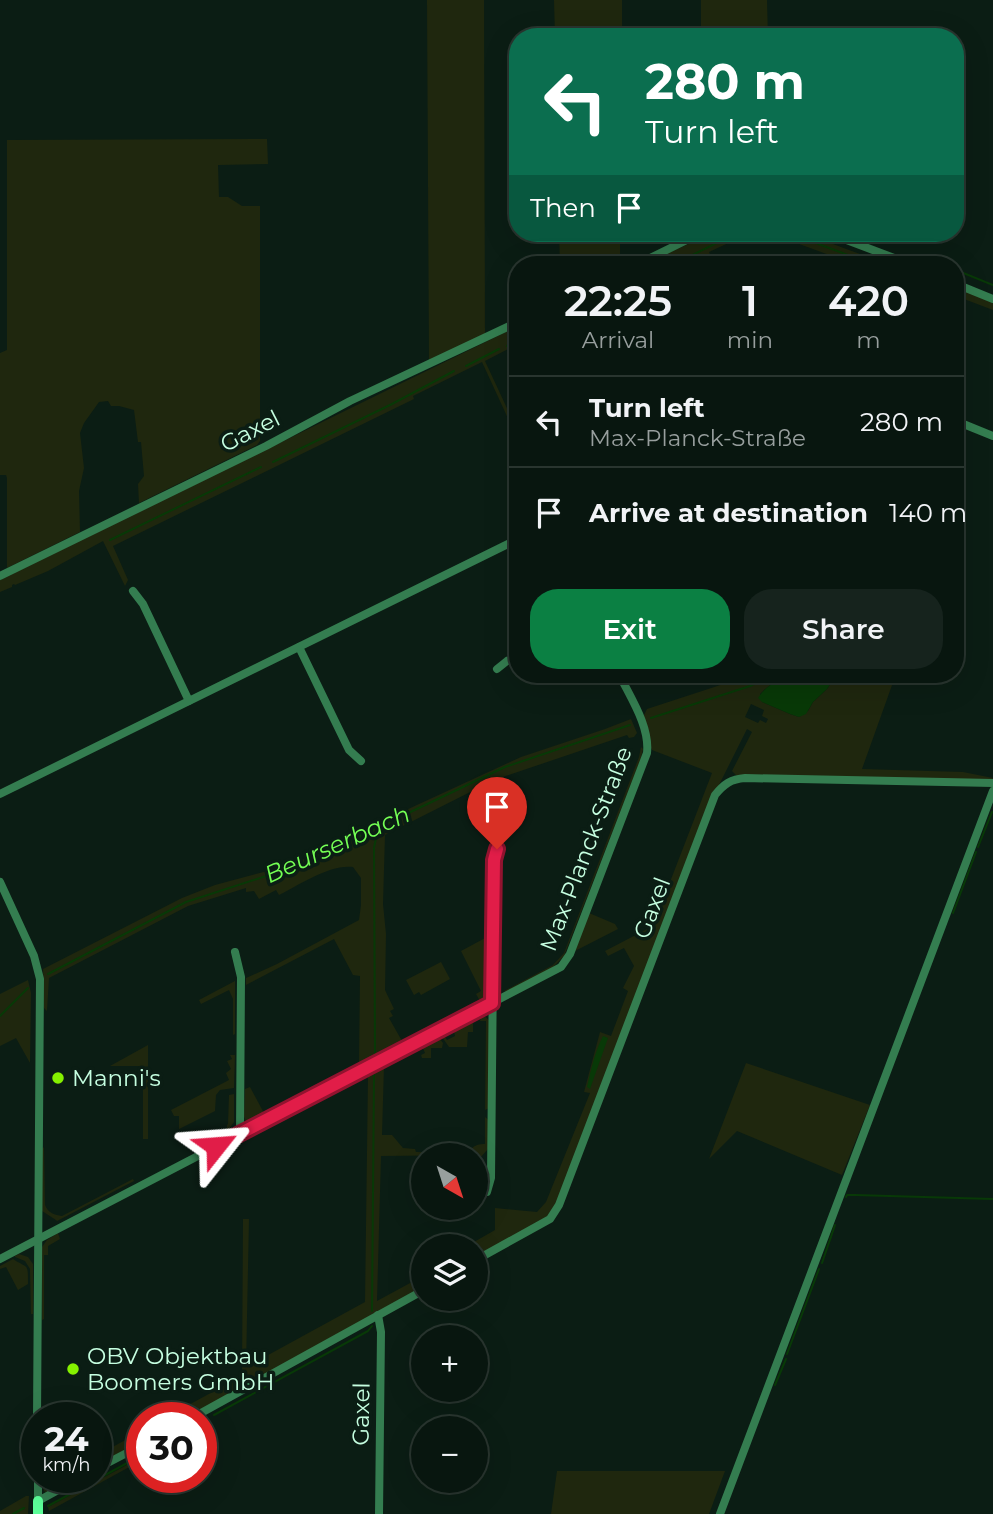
<!DOCTYPE html>
<meta charset="utf-8">
<style>
:root{--surface:#08160f;--page:#16231d;--text:#f1f3f6;--muted:#989f9e;--line:#29352f;--accent:#0b8043}
body{margin:0;font-family:Montserrat,sans-serif;background:var(--page);color:var(--text);height:100vh;display:flex;flex-direction:column;font-size:26px;white-space:nowrap}
*{box-sizing:border-box;margin:0}
p{font-size:23px;color:var(--muted)}
.icon{flex:none;width:38px;height:38px;fill:none;stroke:currentColor;stroke-width:2;stroke-linecap:round;stroke-linejoin:round}
.map{position:relative;flex:1;overflow:hidden}
.panel{position:absolute;left:509px;top:256px;width:455px;height:427px;display:flex;flex-direction:column;background:var(--surface);border-radius:28px;box-shadow:0 7px 28px #0002,0 0 0 2px var(--line)}
.panel>*{flex:none}
.banner{position:absolute;left:509px;top:28px;width:455px;height:214px;border-radius:28px;box-shadow:0 7px 28px #0002,0 0 0 2px var(--line);background:#0b6e4f;color:#fff;overflow:hidden}
.needle{width:46px;rotate:141deg}
.fabs{position:absolute;left:411px;top:1143px;display:grid;gap:14px}
.fabs a{display:grid;place-items:center;width:77px;height:77px;border-radius:50%;background:var(--surface);box-shadow:0 7px 28px #0002,0 0 0 2px var(--line);font-size:35px}
.speed{position:absolute;left:21px;top:1402px;display:flex;gap:14px;font-size:35px;font-weight:700;text-align:center}
.speed>*{display:grid;place-content:center;width:91px;height:91px;border-radius:50%;background:var(--surface);box-shadow:0 7px 28px #0002,0 0 0 2px var(--line);line-height:1}
.speed small{font-size:18px;font-weight:400}
.speed .limit{border:10px solid #d22;background:#fff;color:#111}
.pin{position:absolute;display:grid;place-items:center;width:60px;height:60px;color:#fff;margin:-72px -30px;border-radius:50% 50% 50% 0;rotate:-45deg;box-shadow:0 0 7px #0007}
.pin .icon{rotate:45deg}
.me{position:absolute;width:77px;margin:-38px;rotate:62deg;stroke-linejoin:round;filter:drop-shadow(0 0 5px #0008)}
.turn{display:flex;align-items:center;gap:24px;height:147px;padding:0 21px;font-size:32px}
.turn .icon{width:91px;height:91px;stroke-width:2.5}
.turn b{display:block;font-size:49px;line-height:60px}
.then{display:flex;align-items:center;height:66px;padding:0 21px;background:#0003;gap:14px;font-size:26px}
.eta{display:flex;justify-content:space-evenly;align-items:center;height:119px;text-align:center}
.eta b{font-size:42px;font-weight:600;line-height:49px}
.action{display:flex;gap:14px;margin-top:auto;padding:14px 21px}
.action a{flex:1;height:80px;border-radius:28px;background:var(--accent);color:#fff;font-size:28px;font-weight:600;line-height:80px;text-align:center}
.action a+a{background:var(--page);color:var(--text)}
ul{padding:0;list-style:none}
li{display:flex;align-items:center;gap:21px;height:91px;padding:0 21px;border-top:2px solid var(--line)}
li div{flex:1}
li b{display:block;font-size:26px}
li em{font-style:normal}
.map>svg:first-child{display:block}
.green{fill:#1f270e;fill-rule:evenodd}
.water{fill:#083907}
.lines{fill:none;stroke-linecap:round;stroke-linejoin:round}
.stream{stroke:#083907;stroke-width:2}
.street{stroke:#347d50;stroke-width:8}
.secondary{stroke:#5dff9a;stroke-width:10}
.route-casing{stroke:#92132f;stroke-width:18}
.route{stroke:#e11d48;stroke-width:12}
.poi-dot{fill:#85f100;stroke:#0b1d14;stroke-width:2.5}
.labels{text-anchor:middle;dominant-baseline:central;stroke-width:7;stroke-linejoin:round;paint-order:stroke}
.street-label{font-size:23px;fill:#c6ffe1;stroke:#0b1d14}
.poi-label{font-size:23px;fill:#c6ffe1;stroke:#0b1d14;text-anchor:start}
.water-label{font-size:24px;font-style:italic;fill:#74ff54;stroke:#0b1d14}
</style>
<div class="map">
<svg width="993" height="1514" viewBox="0 0 993 1514">
<rect width="100%" height="100%" fill="#0b1d14"/>
<g class="green">
<path d="M427,0H484L485,335L429,363Z"/>
<path d="M554,0H622V37H555Z"/>
<path d="M701,0H767L768,37H701Z"/>
<path d="M267,139L268,164L218,165L219,197H228L242,206H260V441L257,445L139,503L138,484L144,476L141,442H138L134,410L119,406H111L108,401L99,402L84,423L80,433L84,468L79,491L80,532L7,568V478L6,475H0V353L7,350V140Z"/>
<path d="M559,233H620V264H560Z"/>
<path d="M713,233H750L709,252L711,257L696,264H644Z"/>
<path d="M769,233H803L887,264H854Z"/>
<path d="M956,286L993,302V310L956,296Z"/>
<path d="M518,326V344L485,361L518,432V440L482,362L413,396L414,399L113,546L128,580L125,586L103,541L48,571L15,585L14,584L12,585V587L0,592V580Z"/>
<path d="M749,674H815C803,689 795,676 781,680C773,682 766,688 760,694L762,702L790,714L799,717L808,711L813,702L827,689L837,674H896L862,769L963,772L993,778L992,780L737,776L732,771L752,732L747,729L715,793L558,1200L545,1220L476,1258V1246H467L495,1230V1208L537,1212L546,1202L590,1093L584,1092L600,1032L611,1036L628,991L623,988L634,966L624,948L608,956L605,951L653,926L712,773L652,750L651,748L643,717L647,709L748,676ZM751,704L764,710L762,716L768,719L766,723L760,720L758,723L745,717Z"/>
<path d="M631,719L637,733L634,737L629,738L627,735L494,780L385,835L383,904L386,934L385,990L394,1009L390,1011L393,1016L389,1018L402,1041L359,1063L360,976L353,975L334,939L246,985V978L277,964L359,920L361,905V878L353,867C330,864 299,885 279,895L276,890L259,899L254,891L246,892V888L188,906L49,978L47,1011L44,1008L43,969L182,898L215,885L290,865L318,853L365,829L521,757L605,729Z"/>
<path d="M641,747L643,749L641,758L564,956L552,968L509,991H504L553,965L564,953L639,757Z"/>
<path d="M589,913L615,924L618,929L575,951Z"/>
<path d="M487,937L489,940V991L488,996L480,1001L476,994L481,991L461,951Z"/>
<path d="M441,962L450,979L421,995L419,992L414,995L406,980Z"/>
<path d="M28,980L31,993L30,1063L16,1038L0,1046V994Z"/>
<path d="M235,981V1034L233,1035V999L229,990L201,1004L199,1000Z"/>
<path d="M482,1014L489,1020V1108L485,1110L486,1021H480Z"/>
<path d="M470,1019L473,1020V1032H468L467,1047H449L442,1037L444,1035L447,1040L455,1036L453,1027Z"/>
<path d="M436,1036L439,1038L443,1043L442,1048H431V1058H422L421,1055L425,1053L422,1046L419,1047V1045Z"/>
<path d="M148,1045V1139H143V1066H110Z"/>
<path d="M405,1052L408,1054L384,1066L382,1135H392L403,1148L415,1149L416,1152L470,1153L471,1149C475,1145 479,1144 485,1144V1117L489,1120L488,1149L480,1158L476,1157V1155L381,1156L377,1301L423,1276V1287L189,1416L183,1411V1408L242,1376L243,1219H249L246,1367L365,1302L368,1076L350,1084L351,1081Z"/>
<path d="M230,1055H235L234,1088L220,1090L216,1095L215,1111L179,1129V1116H174L171,1110L229,1080L226,1073L231,1069L227,1061L232,1059Z"/>
<path d="M746,1063L870,1105L842,1175L737,1131L709,1159Z"/>
<path d="M250,1087L264,1113L246,1122L244,1116L245,1089Z"/>
<path d="M234,1094V1122L227,1132V1125L228,1124L229,1095Z"/>
<path d="M44,1147L45,1205C48,1213 55,1215 62,1216L133,1179L134,1181L57,1221L56,1220L42,1211V1149Z"/>
<path d="M58,1233L60,1239L48,1246V1255H44V1319L42,1320V1247L47,1240Z"/>
<path d="M19,1254L28,1257L33,1264V1314H31L30,1269L25,1261L15,1257V1256Z"/>
<path d="M13,1259C28,1269 28,1262 28,1284L18,1290L6,1267L0,1269V1266Z"/>
<path d="M142,1431V1440L96,1466V1456Z"/>
<path d="M142,1457V1460L49,1511L48,1507Z"/>
<path d="M557,1471H725L709,1514H551Z"/>
<path d="M56,1477H76L47,1493L44,1491L42,1484Z"/>
<path d="M26,1496H29L28,1514H0V1511Z"/>
</g>
<g class="water">
<path d="M815,674H837L827,689L813,702L806,714L799,717L790,714L762,702L758,698C764,688 776,679 788,679C800,680 805,686 815,674Z"/>
<path d="M603,1036L608,1038L590,1089L587,1087C591,1070 595,1051 603,1036Z"/>
</g>
<g class="lines">
<g class="stream">
<path d="M789,233L872,264"/>
<path d="M927,261L941,264"/>
<path d="M674,264L737,233"/>
<path d="M956,270L993,285"/>
<path d="M507,346L518,340"/>
<path d="M466,366L499,349"/>
<path d="M273,462L392,404L454,371"/>
<path d="M110,540L261,467"/>
<path d="M651,718L750,686L756,683L764,674"/>
<path d="M978,847L992,812"/>
<path d="M953,913L976,852"/>
<path d="M48,974L186,902L297,866L505,767L630,725"/>
<path d="M0,1016L28,988"/>
<path d="M375,1053L374,848L378,828"/>
<path d="M846,1197L847,1195H855L993,1199"/>
<path d="M822,1263L835,1225"/>
<path d="M372,1311L374,1075"/>
<path d="M787,1354L819,1269"/>
<path d="M775,1385L786,1359"/>
<path d="M214,1415L368,1331L372,1326"/>
<path d="M48,1506L142,1455"/>
<path d="M13,1514L24,1508"/>
</g>
<g class="street">
<path d="M828,233L910,264"/>
<path d="M638,264L701,233"/>
<path d="M956,284L993,299"/>
<path d="M956,421L993,436"/>
<path d="M0,576L266,446L350,401L518,322"/>
<path d="M133,591L143,604L189,701"/>
<path d="M299,647L349,750L361,761"/>
<path d="M497,669L507,661L518,656"/>
<path d="M0,794L518,539"/>
<path d="M0,882L34,956L40,979L37,1418"/>
<path d="M235,952L241,977L240,1134"/>
<path d="M487,1192L491,1178L494,860L497,849"/>
<path d="M0,1259L561,967L570,954L647,753C650,726 630,697 619,674"/>
<path d="M476,1260L550,1219L559,1205L715,795C724,784 731,779 745,778L993,783"/>
<path d="M378,1315L381,1332L379,1514"/>
<path d="M192,1418L424,1290"/>
<path d="M96,1469L142,1445"/>
<path d="M38,1477V1501L82,1477"/>
<path d="M720,1514L993,791"/>
</g>
<path class="secondary" d="M38,1514V1501"/>
</g>
<g class="lines">
<defs>
<path id="route" d="M216,1146L492,1003L494,860L497,849"/>
</defs>
<use href="#route" class="route-casing"/>
<use href="#route" class="route"/>
</g>
<g class="poi-dot">
<circle cx="58" cy="1078" r="7"/>
<circle cx="73" cy="1369" r="7"/>
</g>
<g class="labels">
<g class="street-label">
<text transform="translate(250 431) rotate(-27)">Gaxel</text>
<text transform="translate(586 849) rotate(-69)">Max-Planck-Straße</text>
<text transform="translate(652 908) rotate(-69)">Gaxel</text>
<text transform="translate(361 1414) rotate(-89)">Gaxel</text>
</g>
<g class="poi-label">
<text x="72" y="1078">Manni's</text>
<text x="87" y="1356">OBV Objektbau<tspan x="87" dy="26">Boomers GmbH</tspan></text>
</g>
<g class="water-label">
<text transform="translate(337 844) rotate(-24)">Beurserbach</text>
</g>
</g>
</svg>
<div class="fabs">
<a><svg class="needle" viewBox="-14 -14 28 28"><path d="M0-13l5 13h-10z" fill="#e53935"/><path d="M0 13l5-13h-10z" fill="#989f9e"/></svg></a>
<a><svg class="icon" aria-label="layers" viewBox="0 0 24 24"><path d="M12 4l9 5-9 5-9-5zM3 14l9 5 9-5"/></svg></a>
<a>+</a>
<a>−</a>
</div>
<div class="speed"><div>24<small>km/h</small></div><div class="limit">30</div></div>
<div class="pin" style="left:497px;top:849px;background:#d93025"><svg class="icon" aria-label="arrive" viewBox="0 0 24 24"><path d="M6 21V4h12l-3 4 3 4H6"/></svg></div>
<svg class="me" style="left:216px;top:1146px" viewBox="-20 -20 40 40"><path d="M0-17L14 15 0 8-14 15z" fill="#e11d48" stroke="#fff" stroke-width="4"/></svg>
<div class="banner">
<div class="turn"><svg class="icon" aria-label="left" viewBox="0 0 24 24"><path d="M17 20v-9H6M10 6l-5 5 5 5"/></svg><div><b>280 m</b>Turn left</div></div>
<div class="then">Then<svg class="icon" aria-label="arrive" viewBox="0 0 24 24"><path d="M6 21V4h12l-3 4 3 4H6"/></svg></div>
</div>
<section class="panel">
<div class="eta">
<div><b>22:25</b><p>Arrival</p></div>
<div><b>1</b><p>min</p></div>
<div><b>420</b><p>m</p></div>
</div>
<ul>
<li><svg class="icon" aria-label="left" viewBox="0 0 24 24"><path d="M17 20v-9H6M10 6l-5 5 5 5"/></svg><div><b>Turn left</b><p>Max-Planck-Straße</p></div><em>280 m</em></li>
<li><svg class="icon" aria-label="arrive" viewBox="0 0 24 24"><path d="M6 21V4h12l-3 4 3 4H6"/></svg><div><b>Arrive at destination</b></div><em>140 m</em></li>
</ul>
<div class="action"><a>Exit</a><a>Share</a></div>
</section>
</div>
